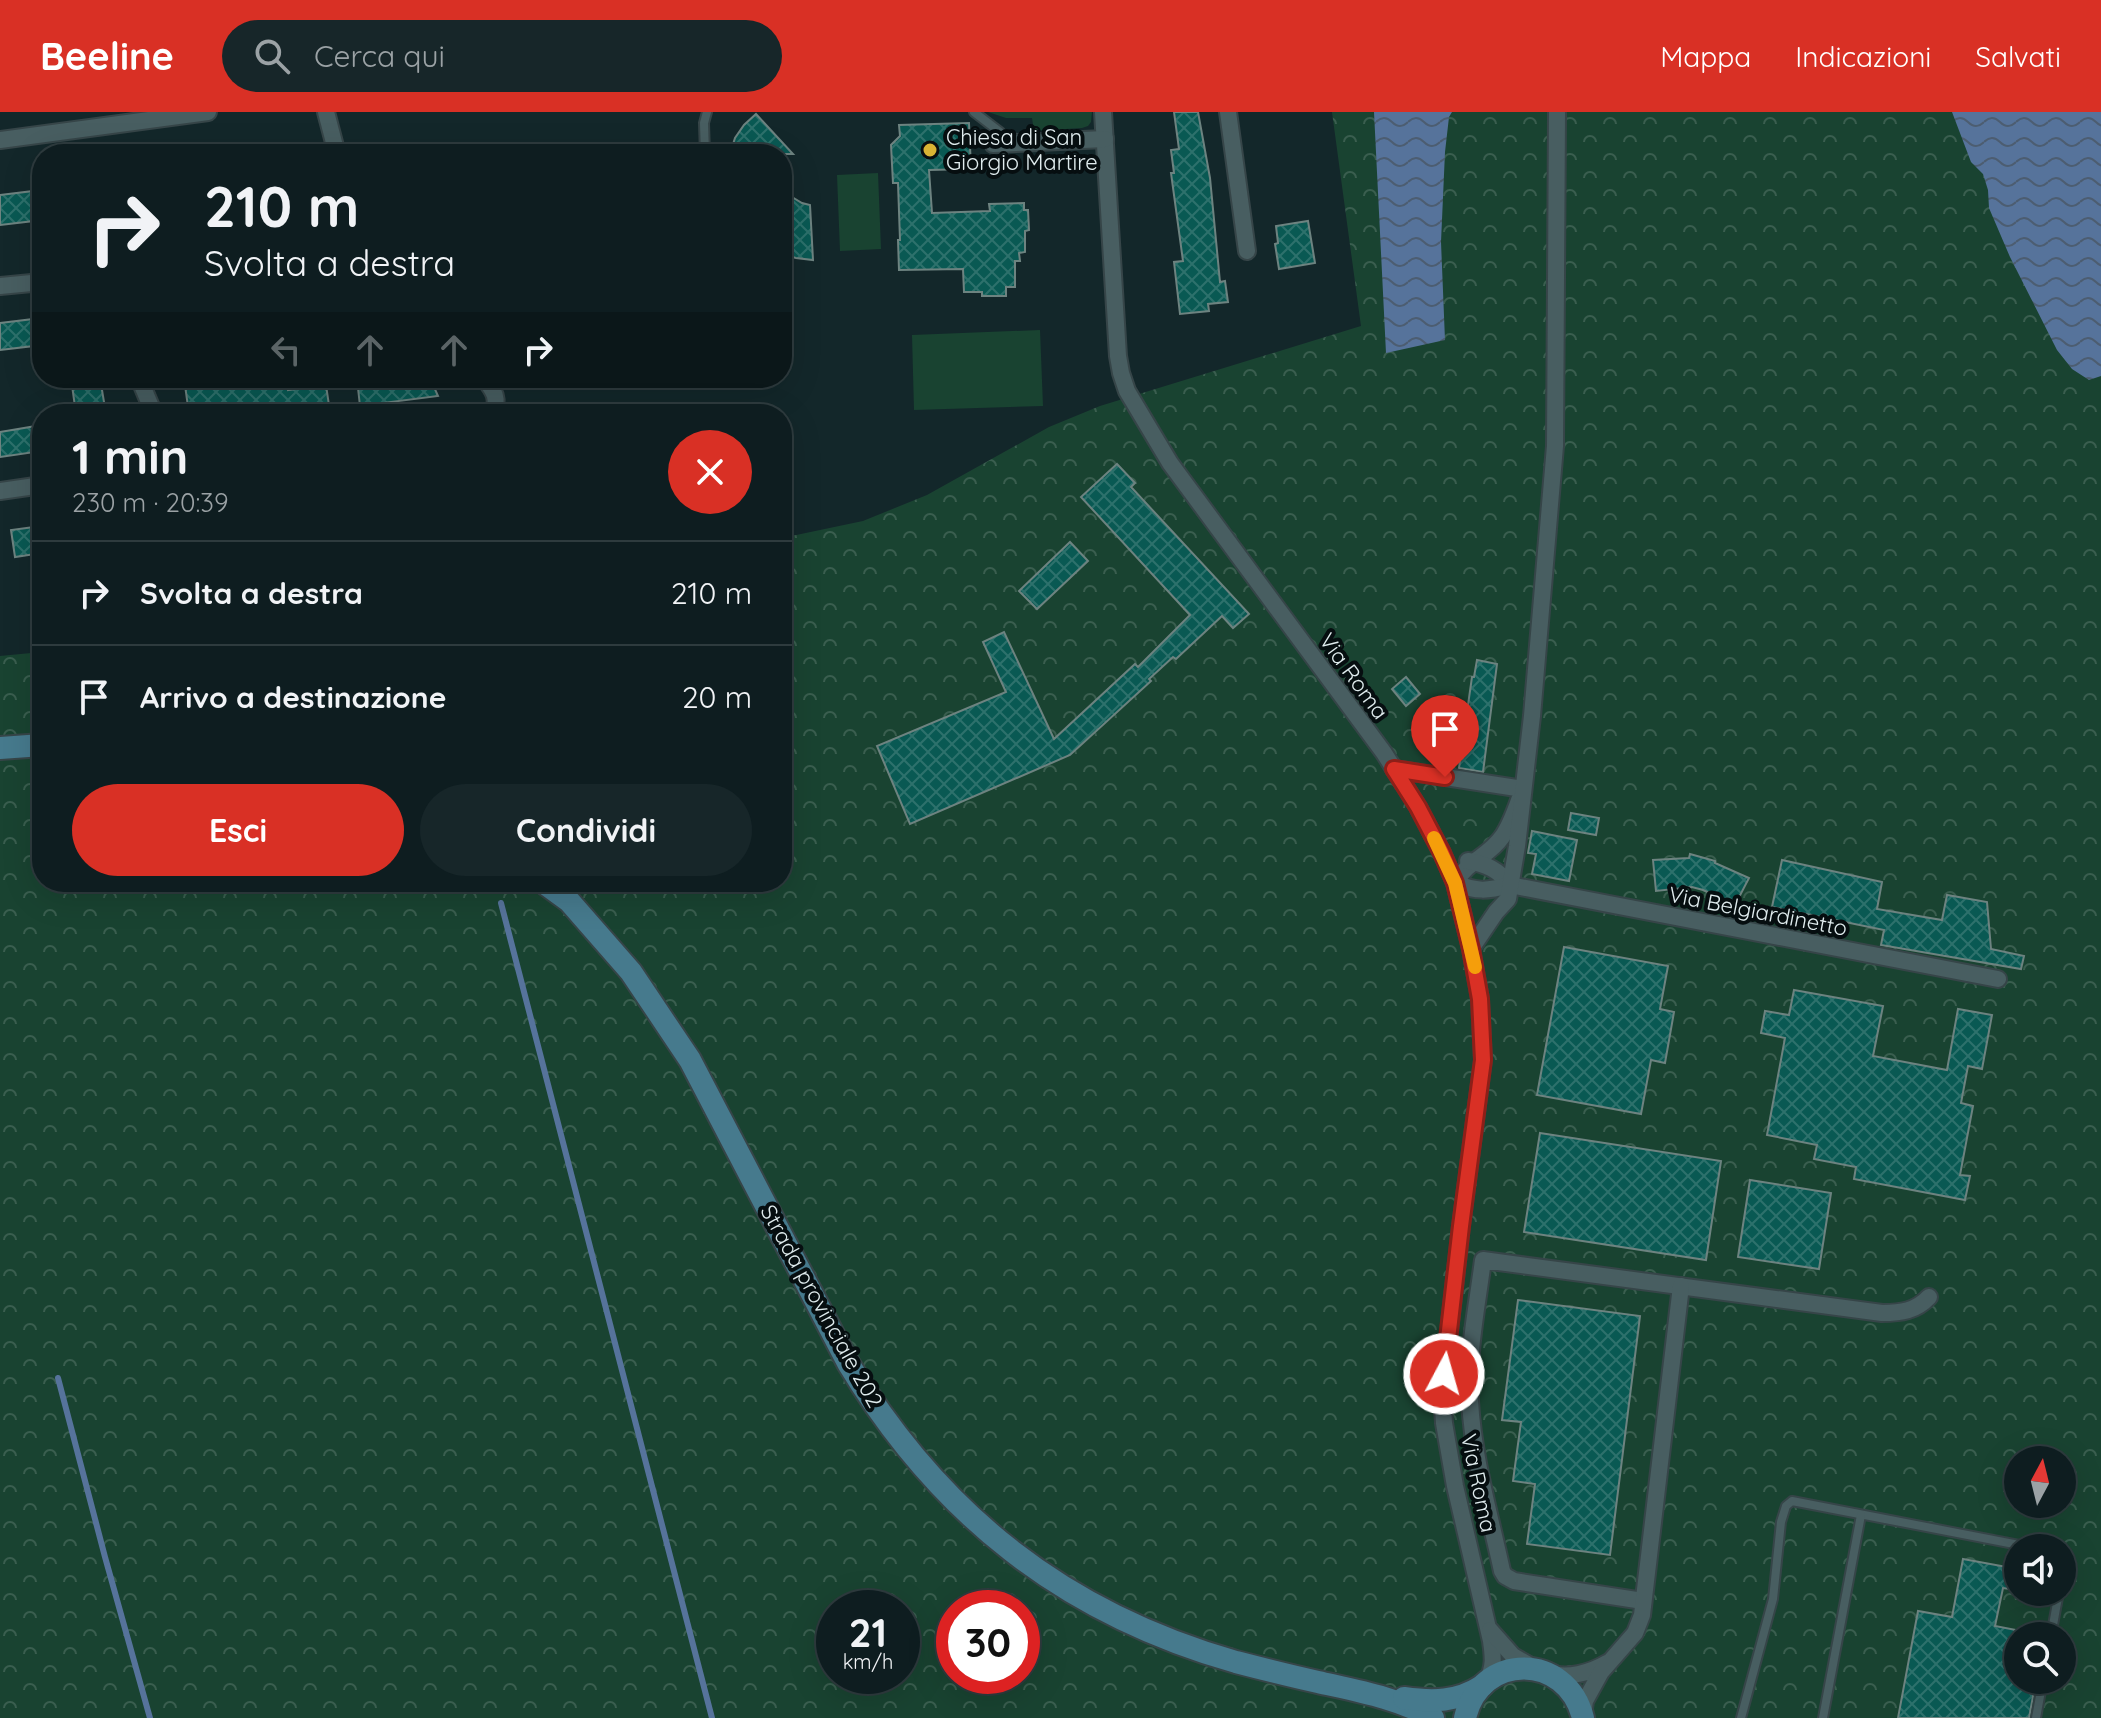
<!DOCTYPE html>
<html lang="it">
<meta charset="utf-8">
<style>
:root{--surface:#0e1d20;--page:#172629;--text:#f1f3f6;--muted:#9ba2a5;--line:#2e3b3e;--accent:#d93025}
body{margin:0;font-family:Quicksand,sans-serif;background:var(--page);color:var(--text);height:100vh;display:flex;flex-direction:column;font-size:30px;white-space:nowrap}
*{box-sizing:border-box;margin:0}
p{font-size:26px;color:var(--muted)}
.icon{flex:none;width:44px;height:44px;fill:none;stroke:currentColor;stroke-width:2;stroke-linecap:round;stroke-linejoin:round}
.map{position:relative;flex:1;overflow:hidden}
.sheet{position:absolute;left:32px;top:292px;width:760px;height:488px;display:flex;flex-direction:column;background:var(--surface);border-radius:32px;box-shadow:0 8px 32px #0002,0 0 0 2px var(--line)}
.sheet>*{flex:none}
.hud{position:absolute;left:32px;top:32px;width:760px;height:244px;border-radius:32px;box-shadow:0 8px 32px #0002,0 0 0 2px var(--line);background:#0e1d20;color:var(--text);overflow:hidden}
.needle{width:52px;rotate:7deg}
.controls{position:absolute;left:2004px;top:1334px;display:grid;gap:16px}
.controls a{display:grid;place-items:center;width:72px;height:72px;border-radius:50%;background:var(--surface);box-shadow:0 8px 32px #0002,0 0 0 2px var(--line);font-size:40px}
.speed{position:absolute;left:816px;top:1478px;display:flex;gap:16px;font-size:40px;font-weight:700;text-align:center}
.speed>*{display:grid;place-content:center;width:104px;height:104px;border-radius:50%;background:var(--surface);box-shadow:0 8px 32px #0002,0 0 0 2px var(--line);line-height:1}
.speed small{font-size:20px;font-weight:400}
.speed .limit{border:12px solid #d22;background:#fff;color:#111}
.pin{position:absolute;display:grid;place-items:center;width:68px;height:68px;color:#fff;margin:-82px -34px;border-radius:50% 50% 50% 0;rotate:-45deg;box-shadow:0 0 8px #0007}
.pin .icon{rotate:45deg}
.me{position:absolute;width:88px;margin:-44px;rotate:6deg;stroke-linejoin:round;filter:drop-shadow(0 0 6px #0008)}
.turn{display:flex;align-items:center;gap:28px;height:168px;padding:0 40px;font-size:36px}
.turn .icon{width:104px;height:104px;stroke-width:2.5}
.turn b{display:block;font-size:56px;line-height:68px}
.lanes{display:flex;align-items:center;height:76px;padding:0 40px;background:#0003;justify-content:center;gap:40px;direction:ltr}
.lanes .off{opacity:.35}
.round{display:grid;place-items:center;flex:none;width:84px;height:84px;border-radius:42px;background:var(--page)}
.overview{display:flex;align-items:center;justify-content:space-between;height:136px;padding:0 40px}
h1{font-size:48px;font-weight:700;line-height:60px}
.action{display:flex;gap:16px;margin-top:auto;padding:16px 40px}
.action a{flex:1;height:92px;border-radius:48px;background:var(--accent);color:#fff;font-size:32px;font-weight:700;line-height:92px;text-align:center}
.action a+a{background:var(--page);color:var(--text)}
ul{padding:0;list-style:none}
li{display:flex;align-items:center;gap:24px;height:104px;padding:0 40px;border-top:2px solid var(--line)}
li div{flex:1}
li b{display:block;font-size:30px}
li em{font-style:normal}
header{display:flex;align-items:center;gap:48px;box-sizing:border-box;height:112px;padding:0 40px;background:var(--accent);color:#fff}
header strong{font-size:38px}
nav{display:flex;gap:44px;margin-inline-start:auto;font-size:28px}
.search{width:560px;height:72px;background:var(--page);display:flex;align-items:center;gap:20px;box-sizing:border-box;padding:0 28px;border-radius:44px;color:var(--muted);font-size:30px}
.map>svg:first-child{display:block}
.forest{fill:url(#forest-crowns);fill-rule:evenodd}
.garden{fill:#194331}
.water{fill:url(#water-waves)}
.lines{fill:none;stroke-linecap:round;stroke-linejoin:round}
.stream{stroke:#56739b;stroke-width:6}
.building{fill:url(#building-cross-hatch);stroke:#6d8380;stroke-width:2}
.lane-casing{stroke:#364548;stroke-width:12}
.street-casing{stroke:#364548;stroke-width:20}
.secondary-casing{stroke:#364548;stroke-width:26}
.lane{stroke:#485e61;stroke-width:8}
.street{stroke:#485e61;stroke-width:16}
.secondary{stroke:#467a8d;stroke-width:22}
.route-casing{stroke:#8d1f18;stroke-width:20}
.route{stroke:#d93025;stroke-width:14}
.slow{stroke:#f59e0b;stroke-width:14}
.poi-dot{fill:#d7b434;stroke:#060e10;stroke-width:3}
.labels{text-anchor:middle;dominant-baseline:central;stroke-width:8;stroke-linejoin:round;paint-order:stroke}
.poi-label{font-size:22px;fill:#e0ecee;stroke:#060e10;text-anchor:start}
.street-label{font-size:22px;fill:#e0ecee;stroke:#060e10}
</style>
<header>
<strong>Beeline</strong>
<div class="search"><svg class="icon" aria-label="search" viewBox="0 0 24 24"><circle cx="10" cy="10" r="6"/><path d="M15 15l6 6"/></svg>Cerca qui</div>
<nav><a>Mappa</a><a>Indicazioni</a><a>Salvati</a></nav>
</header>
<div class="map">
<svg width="2101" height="1606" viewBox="0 0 2101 1606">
<defs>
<pattern id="forest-crowns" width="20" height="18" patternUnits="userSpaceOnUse" patternTransform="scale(2)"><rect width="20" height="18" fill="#194331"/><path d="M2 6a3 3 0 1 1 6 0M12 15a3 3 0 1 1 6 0" fill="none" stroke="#3a5e4f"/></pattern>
<pattern id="water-waves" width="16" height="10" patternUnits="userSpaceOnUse" patternTransform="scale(2)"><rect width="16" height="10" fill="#56739b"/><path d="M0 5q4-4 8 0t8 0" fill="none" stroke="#4c5d71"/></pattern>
<pattern id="building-cross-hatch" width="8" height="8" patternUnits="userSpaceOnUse" patternTransform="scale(2)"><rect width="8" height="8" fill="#095953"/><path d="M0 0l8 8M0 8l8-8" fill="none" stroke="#2d716c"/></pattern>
</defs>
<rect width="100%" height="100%" fill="#13272a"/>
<path class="forest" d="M1332,0H2101V1606H0V544L42,540V770H782V426L863,409L927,383L1049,315L1100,294L1361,214ZM2018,1348H2062V1392H2018ZM2018,1436H2062V1480H2018ZM834,1496H902V1564H834ZM954,1496H1022V1564H954ZM2018,1524H2062V1568H2018Z"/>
<g class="garden">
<path d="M988,0H1092L1091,10L1088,14L1082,16L1034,19L1032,6H1006Z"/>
<path d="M878,61L881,137L840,139L837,63Z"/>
<path d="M1040,218L1043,294L914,298L912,223Z"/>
</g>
<g class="water">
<path d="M1374,0H1452L1449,5L1445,40L1441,130L1445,228L1386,241Z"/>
<path d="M1952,0H2101V264L2089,268L2072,257L2057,238L2010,145L1989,96L1988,78L1983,62L1971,50Z"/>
</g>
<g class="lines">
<g class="stream">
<path d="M501,791L712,1606"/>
<path d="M58,1266L105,1445L150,1606"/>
</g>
</g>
<g class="building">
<path d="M1174,0H1198L1210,66L1220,170L1225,169L1228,190L1208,192L1209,199L1180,202L1174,150L1183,149L1171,61H1174L1171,38L1179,37Z"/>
<path d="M756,2L793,42H730L735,26L744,13Z"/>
<path d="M969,11L971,57L929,58L932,101L990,99L989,92L1024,91V98H1028L1029,118L1025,119V140L1019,141L1020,149H1015V175H1006V184H982V180H964L963,157L899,158L898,128H900L898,71H893L891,33L900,24L899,13Z"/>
<path d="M42,78V108L0,113V83Z"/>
<path d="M782,79L802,91L810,93L813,148L796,146L782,142Z"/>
<path d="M1308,109L1315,151L1279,157L1275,132L1278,131L1276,114Z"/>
<path d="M42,206V233L0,238V211Z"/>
<path d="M71,266H100L106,302H76Z"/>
<path d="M184,266H287L288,278L326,273L330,300L312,302H189Z"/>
<path d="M372,266H430L438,284L360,294L357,267Z"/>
<path d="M42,313V339L0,345V320Z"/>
<path d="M1117,352L1135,371L1131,375L1249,502L1233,516L1222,504L1176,547L1173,545L1149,567L1151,569L1070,643L910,712L877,634L1006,580L983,530L1004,520L1054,627L1135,552L1138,555L1190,503L1081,385Z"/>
<path d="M42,414V441L15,445L11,418Z"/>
<path d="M1070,430L1088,449L1037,497L1019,479Z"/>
<path d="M1477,548L1497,552L1483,660L1459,656L1472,565H1474Z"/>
<path d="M1406,565L1420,582L1406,594L1392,577Z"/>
<path d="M1571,701L1599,706L1596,723L1568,718Z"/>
<path d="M1532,719L1577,728L1569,769L1532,762L1536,742L1528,741Z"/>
<path d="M1690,742L1715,749V751L1749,766L1735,793L1703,778L1692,775L1656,779L1653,748L1689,746Z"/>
<path d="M1782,748L1882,770L1877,797L1942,808L1947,783L1987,790L1991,837L2024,844L2021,857L1881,833L1884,818L1772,795Z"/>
<path d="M1564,835L1668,854L1660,897L1674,900L1665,951L1651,948L1641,1002L1537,983Z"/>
<path d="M1794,878L1883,894L1873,944L1947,958L1958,897L1992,903L1982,957L1968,954L1961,991L1973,994L1960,1063L1970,1064L1965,1088L1854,1067L1856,1055L1814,1047L1817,1033L1767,1023L1785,926L1761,921L1765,899L1789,903Z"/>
<path d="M1540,1021L1721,1049L1706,1148L1524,1120Z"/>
<path d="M1750,1068L1831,1081L1819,1157L1738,1145Z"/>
<path d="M1518,1188L1640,1204L1610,1443L1527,1432L1535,1372L1513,1369L1521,1310L1502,1308Z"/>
<path d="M1963,1447L2018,1457V1478L2003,1476L1995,1514L2016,1518L2012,1538L2018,1539V1568H2036L2029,1606H1898L1918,1499L1952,1505Z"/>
</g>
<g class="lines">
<defs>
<g id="lane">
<path d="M974,0L1000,20L1008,31"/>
<path d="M705,42L704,11L707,0"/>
<path d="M2062,1441L2066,1442L2062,1463"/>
<path d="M2051,1524L2059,1480"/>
<path d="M1741,1606L1773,1487L1781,1410L1786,1394L1792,1389L2035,1436"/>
<path d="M1823,1606L1861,1403"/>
<path d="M2036,1606L2043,1568"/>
</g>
<g id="street">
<path d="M326,0L337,42"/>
<path d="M1103,0L1118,244L1121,261L1127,279L1170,351L1384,641L1418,695L1442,741L1455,771L1471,837L1480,887L1483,948L1461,1114L1442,1282L1444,1311L1455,1374L1491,1529C1493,1543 1495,1557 1486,1569"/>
<path d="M1228,0L1247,139"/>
<path d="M0,28L208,0"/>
<path d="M993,32L1105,27"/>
<path d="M0,174L42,170"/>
<path d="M139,266L154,302"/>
<path d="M484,266C494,279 500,287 492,302"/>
<path d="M0,379L42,373"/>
<path d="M1394,657L1523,677C1517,693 1512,711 1502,725C1488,745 1468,748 1455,771"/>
<path d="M1468,749C1486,752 1499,758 1510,773"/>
<path d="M1455,771C1477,780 1487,779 1510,773L1998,867"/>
<path d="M1471,837L1496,800L1508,787L1517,734L1532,604L1555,334L1557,0"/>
<path d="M1643,1489L1514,1469L1505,1464L1502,1459C1490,1403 1473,1346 1470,1289C1467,1242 1477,1195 1483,1148L1882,1201C1901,1201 1916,1199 1929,1185"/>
<path d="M1490,1518L1513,1544L1536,1557"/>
<path d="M1549,1561C1567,1567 1590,1561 1607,1551"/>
<path d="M1583,1603L1585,1589L1601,1560L1635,1521L1642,1503L1681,1174"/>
</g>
<g id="secondary">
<path d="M0,636L42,633"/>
<path d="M543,770L569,789L631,860L690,948L848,1251C940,1403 1064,1501 1236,1550C1263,1557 1291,1564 1318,1570C1358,1579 1398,1586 1433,1606"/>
<path d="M1404,1586C1433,1590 1457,1590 1482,1574"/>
<path d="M1465,1606C1480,1540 1567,1540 1583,1606"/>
</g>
</defs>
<use href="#lane" class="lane-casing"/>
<use href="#street" class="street-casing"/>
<use href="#secondary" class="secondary-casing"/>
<use href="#lane" class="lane"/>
<use href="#street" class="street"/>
<use href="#secondary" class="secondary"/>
</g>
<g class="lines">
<defs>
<path id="route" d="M1444,1262L1461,1114L1483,948L1480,887L1471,837L1455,771L1442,741L1418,695L1394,657L1445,665"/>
</defs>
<use href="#route" class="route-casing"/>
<use href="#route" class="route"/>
<path class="slow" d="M1434,726L1455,771L1475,855"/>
</g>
<circle class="poi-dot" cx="930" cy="38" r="8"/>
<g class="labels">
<g class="poi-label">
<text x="946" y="25">Chiesa di San<tspan x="946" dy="25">Giorgio Martire</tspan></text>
</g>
<g class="street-label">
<text transform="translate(1354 564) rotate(54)">Via Roma</text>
<text transform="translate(1758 799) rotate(11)">Via Belgiardinetto</text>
<text transform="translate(822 1194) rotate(61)">Strada provinciale 202</text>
<text transform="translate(1479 1371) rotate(78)">Via Roma</text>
</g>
</g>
</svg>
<div class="controls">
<a><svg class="needle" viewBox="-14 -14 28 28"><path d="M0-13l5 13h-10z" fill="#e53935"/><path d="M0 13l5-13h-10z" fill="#9ba2a5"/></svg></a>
<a><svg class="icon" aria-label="sound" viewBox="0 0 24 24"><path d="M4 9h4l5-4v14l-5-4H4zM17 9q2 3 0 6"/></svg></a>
<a><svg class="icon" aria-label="search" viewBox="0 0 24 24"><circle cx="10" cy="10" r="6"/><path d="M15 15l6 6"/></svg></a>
</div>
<div class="speed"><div>21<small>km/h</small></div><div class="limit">30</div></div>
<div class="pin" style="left:1445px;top:665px;background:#d93025"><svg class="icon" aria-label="arrive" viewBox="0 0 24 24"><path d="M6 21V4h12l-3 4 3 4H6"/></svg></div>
<svg class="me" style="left:1444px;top:1262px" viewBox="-20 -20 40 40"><circle r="17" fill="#d93025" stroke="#fff" stroke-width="3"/><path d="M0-11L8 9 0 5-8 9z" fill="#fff"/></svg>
<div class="hud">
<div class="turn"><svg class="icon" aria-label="right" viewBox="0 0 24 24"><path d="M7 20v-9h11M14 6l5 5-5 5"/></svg><div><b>210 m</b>Svolta a destra</div></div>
<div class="lanes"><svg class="icon off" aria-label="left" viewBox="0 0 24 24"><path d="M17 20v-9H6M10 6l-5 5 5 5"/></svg><svg class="icon off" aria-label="ahead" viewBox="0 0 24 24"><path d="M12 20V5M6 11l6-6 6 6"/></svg><svg class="icon off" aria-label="ahead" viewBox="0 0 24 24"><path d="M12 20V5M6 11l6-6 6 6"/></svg><svg class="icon" aria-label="right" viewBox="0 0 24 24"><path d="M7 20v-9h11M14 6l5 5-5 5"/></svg></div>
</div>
<section class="sheet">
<div class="overview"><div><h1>1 min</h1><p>230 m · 20:39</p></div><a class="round" style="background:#d93025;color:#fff"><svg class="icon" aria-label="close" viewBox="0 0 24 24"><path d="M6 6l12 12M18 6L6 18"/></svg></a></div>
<ul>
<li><svg class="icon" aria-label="right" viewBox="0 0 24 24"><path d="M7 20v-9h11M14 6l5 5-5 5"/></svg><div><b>Svolta a destra</b></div><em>210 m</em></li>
<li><svg class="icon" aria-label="arrive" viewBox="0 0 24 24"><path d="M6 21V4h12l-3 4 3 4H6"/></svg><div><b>Arrivo a destinazione</b></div><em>20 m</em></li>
</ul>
<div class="action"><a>Esci</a><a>Condividi</a></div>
</section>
</div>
